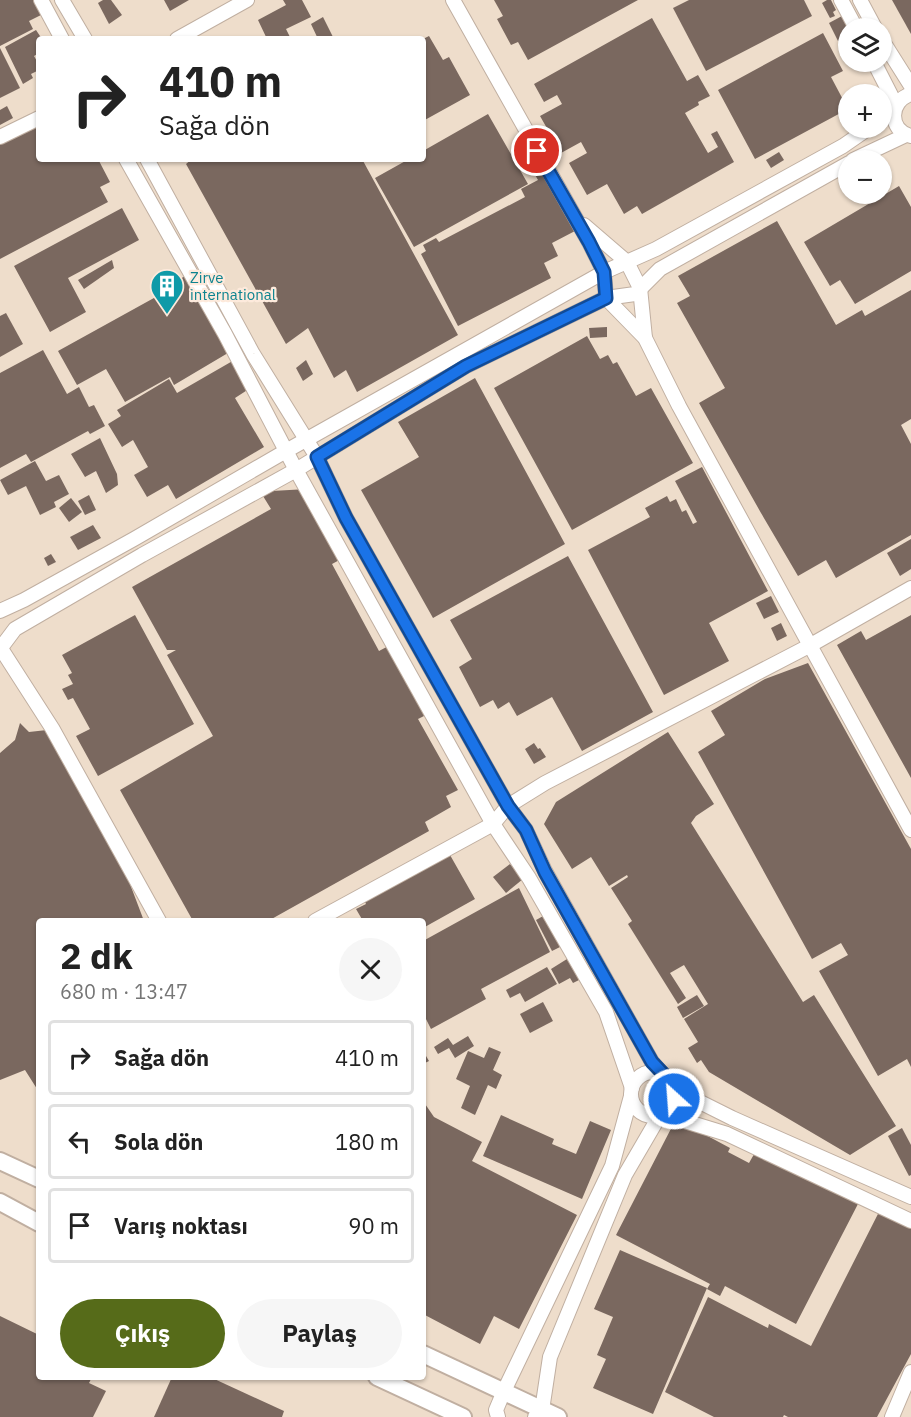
<!DOCTYPE html>
<html lang="tr">
<meta charset="utf-8">
<style>
:root{--surface:#fff;--page:#f6f6f6;--text:#222;--muted:#767676;--line:#e0e0e0;--accent:#566b19}
body{margin:0;font-family:"IBM Plex Sans",sans-serif;background:var(--page);color:var(--text);height:100vh;display:flex;flex-direction:column;font-size:22px;white-space:nowrap}
*{box-sizing:border-box;margin:0}
p{font-size:20px;color:var(--muted)}
.icon{flex:none;width:33px;height:33px;fill:none;stroke:currentColor;stroke-width:2;stroke-linecap:round;stroke-linejoin:round}
.map{position:relative;flex:1;overflow:hidden}
.side{position:absolute;left:36px;top:918px;width:390px;height:462px;display:flex;flex-direction:column;background:var(--surface);border-radius:6px;box-shadow:0 2px 4px #0004}
.side>*{flex:none}
.guide{position:absolute;left:36px;top:36px;width:390px;height:126px;border-radius:6px;box-shadow:0 2px 4px #0004;background:#fff;color:var(--text);overflow:hidden}
.tools{position:absolute;left:838px;top:18px;display:grid;gap:12px}
.tools a{display:grid;place-items:center;width:54px;height:54px;border-radius:50%;background:var(--surface);box-shadow:0 2px 4px #0004;font-size:30px}
.pin{position:absolute;display:grid;place-items:center;width:51px;height:51px;color:#fff;margin:-26px;border:3px solid #fff;border-radius:50%;box-shadow:0 2px 6px #0007}
.me{position:absolute;width:66px;margin:-33px;rotate:334deg;stroke-linejoin:round;filter:drop-shadow(0 0 4px #0008)}
.turn{display:flex;align-items:center;gap:21px;height:126px;padding:0 24px;font-size:27px}
.turn .icon{width:78px;height:78px;stroke-width:2.5}
.turn b{display:block;font-size:42px;line-height:51px}
.round{display:grid;place-items:center;flex:none;width:63px;height:63px;border-radius:32px;background:var(--page)}
.headline{display:flex;align-items:center;justify-content:space-between;height:102px;padding:0 24px}
h1{font-size:36px;font-weight:800;line-height:45px}
.button{display:flex;gap:12px;margin-top:auto;padding:12px 24px}
.button a{flex:1;height:69px;border-radius:36px;background:var(--accent);color:#fff;font-size:24px;font-weight:800;line-height:69px;text-align:center}
.button a+a{background:var(--page);color:var(--text)}
ul{padding:0;list-style:none}
li{display:flex;align-items:center;gap:18px;height:75px;margin:0 12px 9px;padding:0 12px;border:3px solid var(--line);border-radius:6px}
li div{flex:1}
li b{display:block;font-size:22px}
li em{font-style:normal}
.map>svg:first-child{display:block}
.industrial{fill:#eeddcb;fill-rule:evenodd}
.building{fill:#7a685f}
.lines{fill:none;stroke-linecap:round;stroke-linejoin:round}
.minor-casing{stroke:#c0afa1;stroke-width:16}
.tertiary-casing{stroke:#c0afa1;stroke-width:20}
.minor{stroke:#fff;stroke-width:14}
.tertiary{stroke:#fff;stroke-width:16}
.route-casing{stroke:#114b97;stroke-width:15}
.route{stroke:#1a73e8;stroke-width:10}
.labels{text-anchor:middle;dominant-baseline:central;stroke-width:4.5;stroke-linejoin:round;paint-order:stroke}
.culture-label{font-size:15px;fill:#0d838f;stroke:#fdeadc;text-anchor:start}
</style>
<div class="map">
<svg width="911" height="1417" viewBox="0 0 911 1417">
<rect width="100%" height="100%" fill="#fdeadc"/>
<path class="industrial" d="M0,0H911V1417H0ZM849,28H882V62H849ZM39,39H423V159H39ZM849,94H882V128H849ZM849,160H882V194H849ZM39,921H423V1377H39Z"/>
<g class="building">
<path d="M0,0H33L41,15L29,21L33,29L0,46Z"/>
<path d="M103,0H111L122,15L109,24L98,3Z"/>
<path d="M164,0H189L170,11Z"/>
<path d="M283,0H302L311,17L286,29L291,39H267L258,20L286,5Z"/>
<path d="M494,0H638L528,60L518,42L511,45L497,19L503,16Z"/>
<path d="M689,0H804L812,16L706,71L673,8Z"/>
<path d="M827,0H831L836,10L833,12L835,16L830,18L822,3Z"/>
<path d="M892,0H911V34Z"/>
<path d="M842,16L849,29V35L838,41L829,23Z"/>
<path d="M323,17L334,39H318L311,24Z"/>
<path d="M652,18L687,81L698,75L710,96L698,102L699,105L685,113L708,153L718,147L711,134L717,131L734,162L642,214L637,206L624,214L607,184L587,195L569,163L587,153L581,142L561,153L540,116L562,104L557,95L544,102L534,84Z"/>
<path d="M36,30L42,39H39V53L34,56L39,65V70L31,74L33,78L23,84L5,47Z"/>
<path d="M823,33L843,71L831,77L848,109L755,159L718,90Z"/>
<path d="M429,36L443,60L449,57L470,95L423,121V39Z"/>
<path d="M0,48L20,88L0,98Z"/>
<path d="M7,106L13,118L0,125V110Z"/>
<path d="M488,114L528,184L414,247L375,178L409,159H423V151Z"/>
<path d="M39,124V159H98L110,182L100,187L108,202L0,259V144Z"/>
<path d="M779,152L784,160L771,168L766,160Z"/>
<path d="M192,159H362L458,335L357,392L346,370L334,378L308,328L286,344L186,164Z"/>
<path d="M542,168L575,231L552,243L558,256L544,263L551,278L458,326L421,254L426,251L423,245L436,238L439,242L525,197L521,189L538,180L534,173Z"/>
<path d="M899,186L911,207V271L855,304L840,280L830,286L804,242Z"/>
<path d="M122,208L139,240L68,278L86,312L50,332L14,266Z"/>
<path d="M777,221L836,325L862,310L865,316L911,290V419L901,425L911,444V535L836,578L826,560L798,576L761,513L699,403L725,388L677,303L690,296L678,276Z"/>
<path d="M112,260L114,268L84,289L78,280Z"/>
<path d="M185,276L233,350L174,385L170,377L125,402L106,369L77,385L58,351L172,288L170,285Z"/>
<path d="M6,313L23,344L0,357V316Z"/>
<path d="M607,327V337L590,338L589,328Z"/>
<path d="M587,336L600,359L608,355L613,364L617,362L636,396L651,388L693,463L572,530L494,388Z"/>
<path d="M43,350L67,394L79,387L89,407L94,405L105,426L90,434L88,431L31,462L26,454L0,468V373Z"/>
<path d="M236,359L252,387L235,398L264,447L176,499L168,485L147,497L134,475L148,467L133,440L122,447L108,424L121,416L117,410L169,379L177,393Z"/>
<path d="M306,360L313,374L303,381L296,368Z"/>
<path d="M475,378L565,544L433,618L361,490L419,457L398,422Z"/>
<path d="M100,438L117,474L118,485L106,493L96,471L85,477L71,454Z"/>
<path d="M35,461L46,481L59,475L69,494L54,502L56,507L40,515L26,486L8,495L0,480Z"/>
<path d="M702,467L768,591L709,623L729,661L664,695L588,550L650,517L645,508L667,496L670,502L676,499L682,512L686,510L693,524L697,522L675,481Z"/>
<path d="M307,489L345,557L332,564L379,651L396,642L434,711L418,719L458,790L446,796L451,807L425,822L429,831L268,921H193L120,790L213,736L167,655L176,650H167L132,587L271,509L263,496L272,491Z"/>
<path d="M89,495L96,510L85,515L78,501Z"/>
<path d="M71,498L82,512L69,522L59,508Z"/>
<path d="M93,525L101,538L78,550L70,537Z"/>
<path d="M911,539V569L900,576L887,553Z"/>
<path d="M51,554L56,562L48,566L44,558Z"/>
<path d="M568,556L653,712L582,751L552,697L517,716L509,702L498,709L493,700L480,707L459,667L472,659L450,620Z"/>
<path d="M771,596L779,612L764,619L756,603Z"/>
<path d="M135,615L194,724L98,776L76,736L90,729L73,698L68,700L62,689L73,684L68,675L72,673L62,655Z"/>
<path d="M911,615V778L837,645L861,631L866,640Z"/>
<path d="M781,623L787,636L777,641L771,628Z"/>
<path d="M808,663L911,849V1067L907,1059L878,1076L819,971L848,955L841,943L812,959L698,752L725,735L711,711L765,679Z"/>
<path d="M20,723L29,732L47,730L119,855L144,921H39V1092L25,1070L0,1080V753L15,740Z"/>
<path d="M668,732L714,804L696,816L691,823L803,1002L814,995L896,1126L850,1155L709,1072L701,1060L697,1063L688,1048L698,1042L684,1019L708,1004L684,965L670,973L686,998L678,1004L628,924L632,921L611,888L628,877L627,875L609,886L591,857L572,869L544,824L556,802Z"/>
<path d="M534,743L538,749L540,748L546,757L534,764L525,749Z"/>
<path d="M450,855L475,899L423,928V921H363L356,909L366,904L365,902Z"/>
<path d="M510,864L523,879L506,893L493,877Z"/>
<path d="M519,888L550,952L481,989L486,999L431,1029L423,1013V941Z"/>
<path d="M545,915L562,946L552,951L536,920Z"/>
<path d="M567,959L579,980L573,983L570,978L559,984L551,969Z"/>
<path d="M547,967L557,984L525,1002L520,993L510,998L506,990Z"/>
<path d="M697,995L704,1006L683,1018L677,1007Z"/>
<path d="M543,1002L553,1021L530,1033L520,1014Z"/>
<path d="M468,1036L474,1046L455,1058L449,1048L438,1054L434,1047L448,1038L453,1045Z"/>
<path d="M489,1047L501,1052L493,1070L502,1075L496,1089L488,1085L475,1115L461,1108L470,1086L456,1079L468,1051L484,1058Z"/>
<path d="M423,1051L429,1061L423,1064Z"/>
<path d="M423,1101L434,1117L482,1142L472,1161L577,1215L519,1329L494,1316L480,1344L423,1314Z"/>
<path d="M501,1115L554,1139L552,1144L576,1154L590,1121L611,1130L582,1199L483,1156Z"/>
<path d="M676,1119L730,1148L728,1152L749,1163L757,1149L859,1202L796,1324L725,1286L720,1296L707,1289L710,1284L616,1235Z"/>
<path d="M902,1128L911,1145V1175L909,1176L888,1136Z"/>
<path d="M881,1208L911,1225V1354L877,1417H788L784,1415L783,1417H714L665,1392L708,1297L768,1328L769,1324L811,1346Z"/>
<path d="M620,1250L707,1288L653,1414L593,1388L606,1359L597,1355L613,1317L594,1309Z"/>
<path d="M0,1316L39,1335V1377H92L89,1383L106,1391L93,1417H0Z"/>
<path d="M172,1377H210L284,1411L282,1417H154Z"/>
</g>
<g class="lines">
<defs>
<g id="minor">
<path d="M41,0L62,39"/>
<path d="M62,0L85,39"/>
<path d="M453,0L589,242L604,272L606,298L645,338L679,406L911,830"/>
<path d="M841,0L856,28"/>
<path d="M860,0L875,28"/>
<path d="M177,39L247,0"/>
<path d="M882,40L911,86"/>
<path d="M874,62L896,105"/>
<path d="M911,94C889,101 888,130 911,136"/>
<path d="M0,137L39,118"/>
<path d="M126,159L225,334L296,470L493,824L529,878L606,1012L632,1088"/>
<path d="M147,159L253,354L317,457L346,518L508,806L526,830L545,871L652,1062L663,1075"/>
<path d="M853,160L906,135"/>
<path d="M584,225L627,262L640,288L645,338"/>
<path d="M0,611L24,600L134,539L286,451L604,272L656,249L843,146L869,128"/>
<path d="M0,647L52,728L159,921"/>
<path d="M0,649L15,629L142,555L296,470L466,366L606,298L635,294L660,269L849,163"/>
<path d="M315,921L493,824L508,806L545,783L809,646L911,588"/>
<circle cx="653" cy="1094" r="22"/>
<path d="M672,1083L696,1100L732,1118L911,1197"/>
<path d="M662,1114L727,1134L911,1221"/>
<path d="M498,1417L496,1410L504,1391L612,1166L631,1096"/>
<path d="M535,1417L542,1410L550,1357L625,1175L660,1115"/>
<path d="M892,1417L911,1372"/>
</g>
<g id="tertiary">
<path d="M0,1161L39,1179"/>
<path d="M0,1202L39,1223"/>
<path d="M423,1354L558,1417"/>
<path d="M377,1377L463,1417"/>
</g>
</defs>
<use href="#minor" class="minor-casing"/>
<use href="#tertiary" class="tertiary-casing"/>
<use href="#minor" class="minor"/>
<use href="#tertiary" class="tertiary"/>
</g>
<g class="lines">
<defs>
<path id="route" d="M537,151L589,242L604,272L606,298L466,366L317,457L346,518L508,806L526,830L545,872L652,1062L672,1083L674,1099"/>
</defs>
<use href="#route" class="route-casing"/>
<use href="#route" class="route"/>
</g>
<defs>
<symbol id="building-pin" viewBox="-11 -11 22 30"><path d="M0 17L-7.5 6A9.5 9.5 0 1 1 7.5 6Z" fill="#0f9aa8" stroke="#fdeadc"/><path d="M-4-6H4V6H1V3H-1V6H-4ZM-2.5-4.3h1.7v1.8h-1.7ZM.8-4.3h1.7v1.8H.8ZM-2.5-1h1.7V.8h-1.7ZM.8-1h1.7V.8H.8Z" fill="#fff"/></symbol>
</defs>
<g fill-rule="evenodd">
<use href="#building-pin" x="148" y="267" width="38" height="52"/>
</g>
<g class="labels">
<g class="culture-label">
<text x="190" y="277">Zirve<tspan x="190" dy="17">international</tspan></text>
</g>
</g>
</svg>
<div class="tools">
<a><svg class="icon" aria-label="layers" viewBox="0 0 24 24"><path d="M12 4l9 5-9 5-9-5zM3 14l9 5 9-5"/></svg></a>
<a>+</a>
<a>−</a>
</div>
<div class="pin" style="left:537px;top:151px;background:#d93025"><svg class="icon" aria-label="arrive" viewBox="0 0 24 24"><path d="M6 21V4h12l-3 4 3 4H6"/></svg></div>
<svg class="me" style="left:674px;top:1099px" viewBox="-20 -20 40 40"><circle r="17" fill="#1a73e8" stroke="#fff" stroke-width="3"/><path d="M0-11L8 9 0 5-8 9z" fill="#fff"/></svg>
<div class="guide">
<div class="turn"><svg class="icon" aria-label="right" viewBox="0 0 24 24"><path d="M7 20v-9h11M14 6l5 5-5 5"/></svg><div><b>410 m</b>Sağa dön</div></div>
</div>
<section class="side">
<div class="headline"><div><h1>2 dk</h1><p>680 m · 13:47</p></div><a class="round"><svg class="icon" aria-label="close" viewBox="0 0 24 24"><path d="M6 6l12 12M18 6L6 18"/></svg></a></div>
<ul>
<li><svg class="icon" aria-label="right" viewBox="0 0 24 24"><path d="M7 20v-9h11M14 6l5 5-5 5"/></svg><div><b>Sağa dön</b></div><em>410 m</em></li>
<li><svg class="icon" aria-label="left" viewBox="0 0 24 24"><path d="M17 20v-9H6M10 6l-5 5 5 5"/></svg><div><b>Sola dön</b></div><em>180 m</em></li>
<li><svg class="icon" aria-label="arrive" viewBox="0 0 24 24"><path d="M6 21V4h12l-3 4 3 4H6"/></svg><div><b>Varış noktası</b></div><em>90 m</em></li>
</ul>
<div class="button"><a>Çıkış</a><a>Paylaş</a></div>
</section>
</div>
